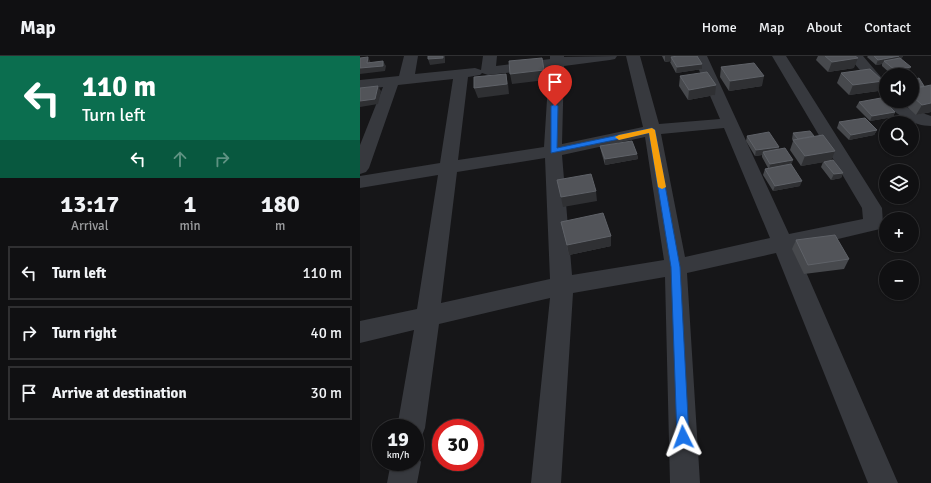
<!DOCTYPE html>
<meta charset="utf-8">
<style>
:root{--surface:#101012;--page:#1e1e20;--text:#f1f3f6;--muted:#9c9d9f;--line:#303032}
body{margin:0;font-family:Signika,sans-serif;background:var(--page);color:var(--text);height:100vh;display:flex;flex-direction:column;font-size:15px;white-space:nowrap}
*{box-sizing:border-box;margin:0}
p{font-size:13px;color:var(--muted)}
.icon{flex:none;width:22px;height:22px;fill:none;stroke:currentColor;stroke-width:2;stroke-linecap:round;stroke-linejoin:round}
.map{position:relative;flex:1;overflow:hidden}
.details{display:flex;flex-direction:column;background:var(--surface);width:360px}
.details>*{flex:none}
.guide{background:#0b6e4f;color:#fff;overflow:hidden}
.controls{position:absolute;left:519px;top:12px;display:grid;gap:8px}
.controls a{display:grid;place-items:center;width:40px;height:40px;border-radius:50%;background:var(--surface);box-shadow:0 1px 3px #0004,0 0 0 1px var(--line);font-size:20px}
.speed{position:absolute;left:12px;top:363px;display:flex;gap:8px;font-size:20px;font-weight:700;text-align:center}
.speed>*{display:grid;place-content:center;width:52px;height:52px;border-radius:50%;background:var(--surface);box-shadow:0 1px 3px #0004,0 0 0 1px var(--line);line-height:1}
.speed small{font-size:10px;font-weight:400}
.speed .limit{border:6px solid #d22;background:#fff;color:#111}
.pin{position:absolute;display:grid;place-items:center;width:34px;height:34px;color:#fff;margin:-41px -17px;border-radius:50% 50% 50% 0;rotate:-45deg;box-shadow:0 0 4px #0007}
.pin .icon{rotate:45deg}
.me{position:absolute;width:44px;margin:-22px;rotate:357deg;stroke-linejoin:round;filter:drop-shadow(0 0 3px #0008)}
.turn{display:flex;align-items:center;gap:14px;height:84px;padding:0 16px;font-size:18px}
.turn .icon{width:52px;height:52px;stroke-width:2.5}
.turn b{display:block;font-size:28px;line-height:34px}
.lanes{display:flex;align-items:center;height:38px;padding:0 16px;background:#0003;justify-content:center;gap:20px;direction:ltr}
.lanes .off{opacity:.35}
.eta{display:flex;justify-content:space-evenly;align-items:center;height:68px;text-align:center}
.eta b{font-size:24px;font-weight:700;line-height:28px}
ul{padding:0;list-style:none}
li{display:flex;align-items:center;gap:12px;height:54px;margin:0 8px 6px;padding:0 8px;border:2px solid var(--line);border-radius:0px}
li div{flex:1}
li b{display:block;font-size:15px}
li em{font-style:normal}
header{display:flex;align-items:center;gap:24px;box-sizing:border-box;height:56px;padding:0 20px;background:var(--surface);border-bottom:1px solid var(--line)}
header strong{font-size:19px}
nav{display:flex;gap:22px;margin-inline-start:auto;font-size:14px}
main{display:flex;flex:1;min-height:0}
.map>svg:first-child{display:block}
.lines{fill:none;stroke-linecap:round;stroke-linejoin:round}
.street{fill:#37393e;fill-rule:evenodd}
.wall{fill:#47494d}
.shaded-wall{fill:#2f3033}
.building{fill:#525459;stroke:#5f6268}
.route{fill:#1a73e8;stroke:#114b97}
.slow{fill:#f59e0b}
</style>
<header>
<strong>Map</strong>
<nav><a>Home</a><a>Map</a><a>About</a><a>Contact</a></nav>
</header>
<main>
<section class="details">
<div class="guide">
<div class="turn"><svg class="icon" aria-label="left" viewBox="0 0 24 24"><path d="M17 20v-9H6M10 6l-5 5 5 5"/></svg><div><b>110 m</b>Turn left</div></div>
<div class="lanes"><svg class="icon" aria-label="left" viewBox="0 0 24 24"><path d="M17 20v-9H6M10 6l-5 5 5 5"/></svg><svg class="icon off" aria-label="ahead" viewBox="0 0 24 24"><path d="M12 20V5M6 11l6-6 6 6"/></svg><svg class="icon off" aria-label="right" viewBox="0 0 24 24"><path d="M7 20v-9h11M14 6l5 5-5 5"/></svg></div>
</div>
<div class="eta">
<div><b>13:17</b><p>Arrival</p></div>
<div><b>1</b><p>min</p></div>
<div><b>180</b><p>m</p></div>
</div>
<ul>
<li><svg class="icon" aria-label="left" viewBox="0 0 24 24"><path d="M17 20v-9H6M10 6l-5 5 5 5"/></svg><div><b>Turn left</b></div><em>110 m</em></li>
<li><svg class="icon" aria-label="right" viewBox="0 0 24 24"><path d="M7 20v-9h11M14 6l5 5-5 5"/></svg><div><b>Turn right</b></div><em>40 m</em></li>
<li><svg class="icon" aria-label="arrive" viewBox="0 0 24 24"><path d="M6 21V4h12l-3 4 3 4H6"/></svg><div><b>Arrive at destination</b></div><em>30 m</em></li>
</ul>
</section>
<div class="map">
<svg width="571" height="427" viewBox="0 0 571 427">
<rect width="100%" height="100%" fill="#161618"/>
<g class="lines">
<g class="street">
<path d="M44,0H58L55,18L115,12L121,14L123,0H137L136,10L190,3V0H204V1L257,0L255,3L250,4L204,10L202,88L283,71L266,0H280L299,68L360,63L333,0H347L429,178L503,163L502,152L412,0H426L522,152L523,168L520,173L436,193L538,427H508L416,197L327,217L340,427H310L305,221L213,237L201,427H171L190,242L79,268L65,372L61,382L55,384V372H37L54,274L0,287V265L57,253L78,119L0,132V120L80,107L93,23L38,29L9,112L6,116L0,118V89L23,31L0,34V24L39,20ZM189,12L184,91L98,104L108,21L120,19L122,17L128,19ZM364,72L410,182L325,201L301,78ZM285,81L304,204L212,219L202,99ZM185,102L190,223L81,247L97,116Z"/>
<path d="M488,0H503L526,27V41L521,39Z"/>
<path d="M526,44V45H542L548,52L571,60V70C554,70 535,59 525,45Z"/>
<path d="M55,395L61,406L57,427H27L31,406H55Z"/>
</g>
</g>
<g class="wall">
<path d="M302,0H337L342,8V13L316,17L310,6L311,5L305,6Z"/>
<path d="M458,0H495L494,12L468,16L456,4Z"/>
<path d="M508,0H543L541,3L548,16L532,19L522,10V8L516,9L507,1Z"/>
<path d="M361,11L402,30L369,35L360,21Z"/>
<path d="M481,17L518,35L489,39L477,27Z"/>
<path d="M320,20L355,39L328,44L319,30Z"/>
<path d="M552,24L571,56L556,59L541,45H552Z"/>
<path d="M499,46L535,56L533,61L510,65L496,51Z"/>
<path d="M479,66L517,74L514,79L489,84L477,72Z"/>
<path d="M433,77L471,104L483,117L481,122L471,124L461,111L463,106L441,110L430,94L433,85L432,83Z"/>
<path d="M387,80L419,91L418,93L431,109L440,130L413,135L403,119L405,113L408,112L402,101V99L395,100L386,85Z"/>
<path d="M240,90L277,98L278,103L245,109L241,95Z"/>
<path d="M201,166L251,180V190L209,199Z"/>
<path d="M436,184L489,203L484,213L444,218L432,193Z"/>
</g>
<g class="shaded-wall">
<path d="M83,0H85V7L70,9L68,3Z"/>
<path d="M305,0H322L311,1V5L305,6Z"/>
<path d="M539,0H543L541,4L524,5L522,8L516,9L518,4Z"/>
<path d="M8,1L11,7L23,5L26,10L25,15L0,18V12L7,7Z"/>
<path d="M498,2L494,12L468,16L472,6Z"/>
<path d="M342,8V13L316,17L317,11Z"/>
<path d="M551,11L548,16L532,19L535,14Z"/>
<path d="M184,14L186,24L152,28L150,18Z"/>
<path d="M146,18L148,28L149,38L118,42L114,32Z"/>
<path d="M404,20L402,30L369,35L370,25Z"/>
<path d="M523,25L518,35L489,39L493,29Z"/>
<path d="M356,29L355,39L328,44L329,34Z"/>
<path d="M18,30L21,35L18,48L0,51V45Z"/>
<path d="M571,47V56L556,59L562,49Z"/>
<path d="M535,56L533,61L510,65L512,60Z"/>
<path d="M517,74L514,79L489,84L491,79Z"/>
<path d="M419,91L417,96H403L402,99L395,100L396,94Z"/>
<path d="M475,95L471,105L441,110L445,100Z"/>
<path d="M277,98L278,103L245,109V103Z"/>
<path d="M433,104L431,110L409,113L410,108Z"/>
<path d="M483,117L481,122L471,124L474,118Z"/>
<path d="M442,125L440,130L413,135L415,130Z"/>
<path d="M236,135L237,145L203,151L201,141Z"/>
<path d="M251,180V190L209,199L207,189Z"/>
</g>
<g class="building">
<path d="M68,0H83V2L68,3Z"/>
<path d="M318,0H337L342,8L317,11L311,1Z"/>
<path d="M465,0H495L498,2L472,6Z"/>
<path d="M514,0H539L518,4Z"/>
<path d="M8,1L7,7L23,5V10L0,12V2Z"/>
<path d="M182,2L184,14L150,18L149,5Z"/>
<path d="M540,2L551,11L535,14L524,5Z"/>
<path d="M394,7L404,20L370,25L361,11Z"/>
<path d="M510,13L523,25L493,29L481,17Z"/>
<path d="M347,16L356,29L329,34L320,20Z"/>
<path d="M146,18L147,28L114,32V21Z"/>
<path d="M559,22L564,30L552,33V24Z"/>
<path d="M571,29V47L562,49L552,40V33Z"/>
<path d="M18,30L15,43L0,45V32Z"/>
<path d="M521,42L535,56L512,60L499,46Z"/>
<path d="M505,62L517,74L491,79L479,66Z"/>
<path d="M450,75L454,80L438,83L433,77Z"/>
<path d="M409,76L419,91L396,94L387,80Z"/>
<path d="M463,79L475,95L445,100L433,84Z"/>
<path d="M272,85L277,98L245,103L240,90Z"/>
<path d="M425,92L433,104L410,108L403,96Z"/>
<path d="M473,104L483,117L474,118L464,106Z"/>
<path d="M431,108L442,125L415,130L405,113Z"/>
<path d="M231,118L236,135L201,141L197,124Z"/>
<path d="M243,157L251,180L207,189L201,166Z"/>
<path d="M475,179L489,203L448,209L436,184Z"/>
</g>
<path class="route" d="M195,48L198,50L197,92L292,72L295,74L320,211L329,381L327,385L323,387L319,385L317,381L311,211L289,77L191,97V50Z"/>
<path class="slow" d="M292,72L295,74L306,131L302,133L298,131L289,77L259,84L255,81L259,79Z"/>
</svg>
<div class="controls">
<a><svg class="icon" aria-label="sound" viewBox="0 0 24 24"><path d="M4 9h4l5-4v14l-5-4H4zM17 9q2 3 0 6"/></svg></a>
<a><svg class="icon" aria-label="search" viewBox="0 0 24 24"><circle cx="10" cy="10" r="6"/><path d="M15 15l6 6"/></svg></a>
<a><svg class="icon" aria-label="layers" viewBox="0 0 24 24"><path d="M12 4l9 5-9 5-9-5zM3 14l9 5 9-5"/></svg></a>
<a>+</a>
<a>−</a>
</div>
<div class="speed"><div>19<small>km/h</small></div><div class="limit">30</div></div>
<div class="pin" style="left:195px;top:50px;background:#d93025"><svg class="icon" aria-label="arrive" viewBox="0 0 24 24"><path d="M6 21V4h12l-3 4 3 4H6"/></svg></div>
<svg class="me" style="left:323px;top:381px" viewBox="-20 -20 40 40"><path d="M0-17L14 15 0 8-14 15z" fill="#1a73e8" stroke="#fff" stroke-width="4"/></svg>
</div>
</main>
